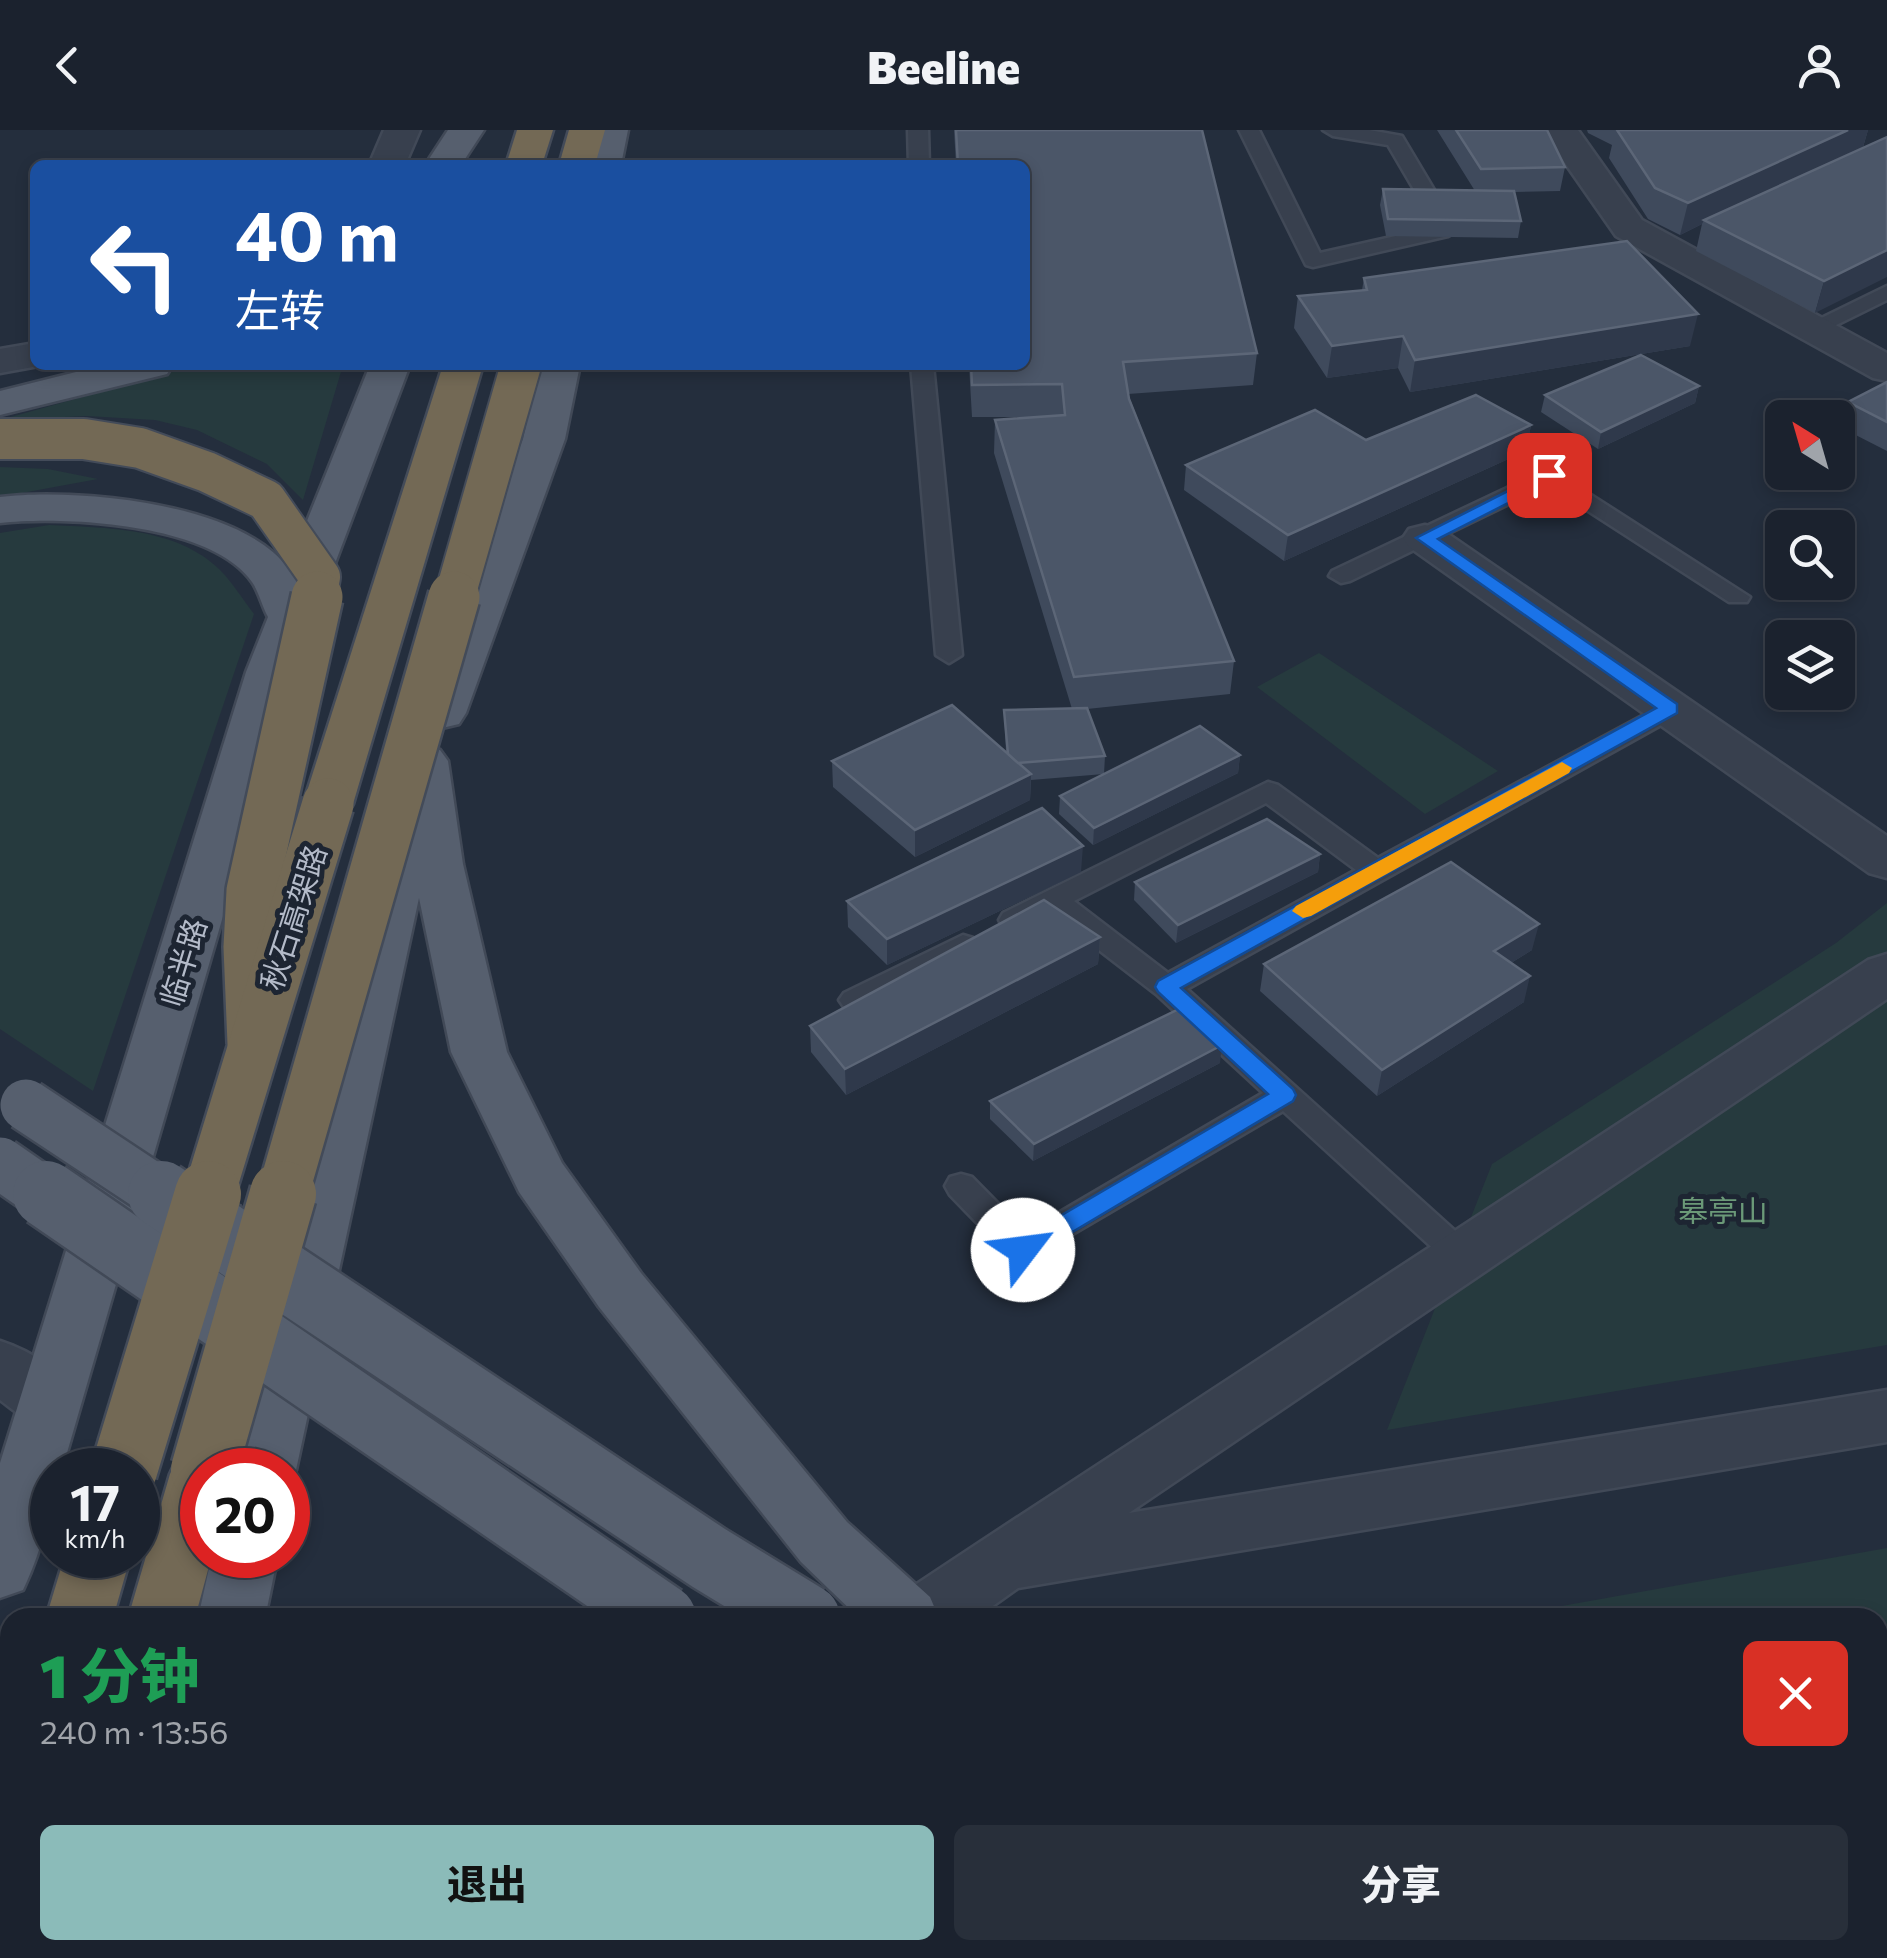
<!DOCTYPE html>
<html lang="zh">
<meta charset="utf-8">
<style>
:root{--surface:#1b222e;--page:#282f3a;--text:#f1f3f6;--muted:#a0a4aa;--line:#393f4a;--accent:#8bbbb9}
body{margin:0;font-family:Commissioner,"Noto Sans SC",sans-serif;background:var(--page);color:var(--text);height:100vh;display:flex;flex-direction:column;font-size:38px;white-space:nowrap}
*{box-sizing:border-box;margin:0}
p{font-size:32px;color:var(--muted)}
.icon{flex:none;width:55px;height:55px;fill:none;stroke:currentColor;stroke-width:2;stroke-linecap:round;stroke-linejoin:round}
.map{position:relative;flex:1;overflow:hidden}
.panel{position:absolute;left:0px;top:1478px;width:1888px;height:352px;display:flex;flex-direction:column;background:var(--surface);border-radius:30px 30px 0 0;box-shadow:0 5px 15px #0003,0 0 0 2px var(--line)}
.panel>*{flex:none}
.hud{position:absolute;left:30px;top:30px;width:1000px;height:210px;border-radius:15px;box-shadow:0 5px 15px #0003,0 0 0 2px var(--line);background:#1a4fa0;color:#fff;overflow:hidden}
.needle{width:65px;rotate:323deg}
.fabs{position:absolute;left:1765px;top:270px;display:grid;gap:20px}
.fabs a{display:grid;place-items:center;width:90px;height:90px;border-radius:15px;background:var(--surface);box-shadow:0 5px 15px #0003,0 0 0 2px var(--line);font-size:50px}
.speed{position:absolute;left:30px;top:1318px;display:flex;gap:20px;font-size:50px;font-weight:700;text-align:center}
.speed>*{display:grid;place-content:center;width:130px;height:130px;border-radius:50%;background:var(--surface);box-shadow:0 5px 15px #0003,0 0 0 2px var(--line);line-height:1}
.speed small{font-size:25px;font-weight:400}
.speed .limit{border:15px solid #d22;background:#fff;color:#111}
.pin{position:absolute;display:grid;place-items:center;width:85px;height:85px;color:#fff;margin:-42px;border-radius:20px;box-shadow:0 5px 15px #0006}
.me{position:absolute;width:110px;margin:-55px;rotate:60deg;stroke-linejoin:round;filter:drop-shadow(0 0 8px #0008)}
.turn{display:flex;align-items:center;gap:35px;height:210px;padding:0 40px;font-size:45px}
.turn .icon{width:130px;height:130px;stroke-width:2.5}
.turn b{display:block;font-size:70px;line-height:85px}
.round{display:grid;place-items:center;flex:none;width:105px;height:105px;border-radius:15px;background:var(--page)}
.summary{display:flex;align-items:center;justify-content:space-between;height:170px;padding:0 40px}
h1{font-size:60px;font-weight:800;line-height:75px;color:#1e9e55}
.action{display:flex;gap:20px;margin-top:auto;padding:20px 40px}
.action a{flex:1;height:115px;border-radius:15px;background:var(--accent);color:#111;font-size:40px;font-weight:800;line-height:115px;text-align:center}
.action a+a{background:var(--page);color:var(--text)}
header{display:flex;justify-content:space-between;align-items:center;height:130px;padding:0 40px;background:var(--surface);font-size:45px;font-weight:800}
.map>svg:first-child{display:block}
.green{fill:#263a3e}
.lines{fill:none;stroke-linecap:round;stroke-linejoin:round}
.lane-casing{stroke:#414957;stroke-width:5}
.street-casing{stroke:#414957;stroke-width:5}
.primary-casing{stroke:#414957;stroke-width:5}
.highway-casing{stroke:#434b59;stroke-width:5}
.lane{fill:#38404e;fill-rule:evenodd}
.street{fill:#38404e;fill-rule:evenodd}
.primary{fill:#565f6e;fill-rule:evenodd}
.highway{fill:#736955;fill-rule:evenodd}
.primary-bridge-far1-casing{stroke:#414957;stroke-width:56;stroke-linecap:butt}
.primary-bridge-casing{stroke:#414957;stroke-width:71;stroke-linecap:butt}
.highway-bridge-far2-casing{stroke:#434b59;stroke-width:44;stroke-linecap:butt}
.highway-bridge-far1-casing{stroke:#434b59;stroke-width:56;stroke-linecap:butt}
.highway-bridge-casing{stroke:#434b59;stroke-width:71;stroke-linecap:butt}
.primary-bridge-far1{stroke:#565f6e;stroke-width:51}
.primary-bridge{stroke:#565f6e;stroke-width:66}
.highway-bridge-far2{stroke:#736955;stroke-width:40}
.highway-bridge-far1{stroke:#736955;stroke-width:51}
.highway-bridge{stroke:#736955;stroke-width:66}
.wall{fill:#3f4a5c}
.shaded-wall{fill:#2f394b}
.building{fill:#4b5668;stroke:#5c6677;stroke-width:2.5}
.route{fill:#1a73e8;stroke:#114b97;stroke-width:2.5}
.slow{fill:#f59e0b}
.labels{text-anchor:middle;dominant-baseline:central;stroke-width:10;stroke-linejoin:round;paint-order:stroke}
.street-label{font-size:30px;fill:#b4bbc9;stroke:#1d2532}
.park-label{font-size:30px;fill:#6b9978;stroke:#1d2532}
</style>
<header><svg class="icon" aria-label="back" viewBox="0 0 24 24"><path d="M15 5l-7 7 7 7"/></svg>Beeline<svg class="icon" aria-label="person" viewBox="0 0 24 24"><circle cx="12" cy="8" r="4"/><path d="M4 21q1-7 8-7t8 7"/></svg></header>
<div class="map">
<svg width="1887" height="1828" viewBox="0 0 1887 1828">
<rect width="100%" height="100%" fill="#242e3d"/>
<g class="green">
<path d="M197,235H343L303,370L267,334L197,300L155,290L87,286L0,290Z"/>
<path d="M0,337L48,339L98,349L0,367Z"/>
<path d="M49,395C106,398 177,397 220,440C233,453 243,470 254,484L93,961L0,899V403Z"/>
<path d="M1319,523L1498,641L1425,684L1257,557Z"/>
<path d="M1887,773V1215L1387,1300L1492,1034L1836,813Z"/>
<path d="M1887,1418V1826L1876,1820L1878,1488L1500,1487Z"/>
</g>
<g class="lines">
<defs>
<g id="lane">
<path d="M908,0H928L929,35H909Z"/>
<path d="M1239,0H1259L1320,123L1436,97L1388,15L1333,6L1323,0H1369L1402,6L1458,100L1448,106L1313,137L1306,135Z"/>
<path d="M1887,156V170L1820,203L1812,205L1801,198Z"/>
<path d="M911,235H933L962,525L949,533L936,525Z"/>
<path d="M1549,338L1750,467L1747,472H1729L1548,355L1350,451L1341,453L1329,446L1332,441Z"/>
<path d="M1670,571L1679,573L1683,579L1679,585L1187,859L1473,1117L1478,1126L1473,1135L1462,1139L1451,1135L1283,981L1023,1133L1012,1129L950,1065L945,1056L950,1047L961,1044L972,1047L1026,1102L1263,963L1156,864L1051,783L1013,800L1003,797L999,790L1003,783L1268,652L1278,655L1378,728ZM1266,673L1356,740L1168,843L1074,771Z"/>
<path d="M963,805L973,808L977,815L973,822L864,877L854,881L844,877L839,870L844,863Z"/>
</g>
<g id="street">
<path d="M384,0H420L405,35H369Z"/>
<path d="M1542,0H1578L1642,90L1887,223V251L1873,248L1616,106Z"/>
<path d="M35,213V235H44L0,243V219Z"/>
<path d="M1425,395L1441,399L1887,706V748L1869,743L1409,417L1403,408L1409,399Z"/>
<path d="M1887,824V869L1129,1383L1887,1260V1312L1018,1458L976,1488H888L897,1467L980,1412L1868,830Z"/>
<path d="M0,1211C31,1221 65,1242 80,1272L71,1290C37,1302 27,1290 0,1270Z"/>
<path d="M417,1820H499L496,1828H414Z"/>
</g>
<g id="primary">
<path d="M448,0H484L461,35H425Z"/>
<path d="M592,0H628L621,35H585Z"/>
<path d="M104,235H173L167,244L0,285V261Z"/>
<path d="M370,235H410L294,542L62,1340H52C52,1382 41,1422 23,1460L0,1468V1333L246,542L268,487C262,476 259,462 252,452C211,393 64,386 0,393V367C76,358 239,372 288,438Z"/>
<path d="M540,235H580L565,309L466,583L459,594L442,598L425,594L418,583L523,309Z"/>
<path d="M423,615L440,620L448,631L463,734L507,922L562,1033L641,1143L847,1392L930,1467L939,1488H859L801,1432L599,1177L519,1062L451,922L419,768L296,1340L288,1357V1340H232L378,723L385,711L408,707L398,631L406,620Z"/>
<path d="M212,1425H278L265,1488H198Z"/>
<path d="M119,1820H193L191,1828H117Z"/>
<path d="M1169,1820H1250L1253,1828H1172Z"/>
<path d="M1349,1820H1435L1438,1828H1352Z"/>
</g>
<g id="highway">
<path d="M517,0H553L542,35H506Z"/>
<path d="M569,0H605L595,35H559Z"/>
<path d="M443,235H483L353,674L346,686L328,691L310,686L303,674Z"/>
<path d="M202,1317L225,1325L232,1340H202V1425H212L195,1488H128L170,1344L179,1325Z"/>
<path d="M65,1425H131L113,1488H46Z"/>
<path d="M10,1683V1781L0,1785V1687Z"/>
<path d="M29,1820H103L101,1828H27Z"/>
</g>
</defs>
<use href="#lane" class="lane-casing"/>
<use href="#street" class="street-casing"/>
<use href="#primary" class="primary-casing"/>
<use href="#highway" class="highway-casing"/>
<use href="#lane" class="lane"/>
<use href="#street" class="street"/>
<use href="#primary" class="primary"/>
<use href="#highway" class="highway"/>
<defs>
<g id="primary-bridge-far1">
<path d="M26,975L165,1067"/>
<path d="M0,1033L49,1067"/>
</g>
<g id="primary-bridge">
<path d="M46,1064L663,1488"/>
<path d="M161,1064L709,1428L807,1488"/>
</g>
<g id="highway-bridge-far2">
<path d="M0,309H84L140,318L207,342L266,370L320,447L316,469"/>
<path d="M454,469L521,235"/>
</g>
<g id="highway-bridge-far1">
<path d="M253,913L249,817L252,761L317,467"/>
<path d="M208,1067L328,674"/>
<path d="M282,1067L454,467"/>
</g>
<g id="highway-bridge">
<path d="M124,1340L208,1064"/>
<path d="M204,1340L283,1064"/>
</g>
</defs>
<use href="#primary-bridge-far1" class="primary-bridge-far1-casing"/>
<use href="#primary-bridge" class="primary-bridge-casing"/>
<use href="#highway-bridge-far2" class="highway-bridge-far2-casing"/>
<use href="#highway-bridge-far1" class="highway-bridge-far1-casing"/>
<use href="#highway-bridge" class="highway-bridge-casing"/>
<use href="#primary-bridge-far1" class="primary-bridge-far1"/>
<use href="#primary-bridge" class="primary-bridge"/>
<use href="#highway-bridge-far2" class="highway-bridge-far2"/>
<use href="#highway-bridge-far1" class="highway-bridge-far1"/>
<use href="#highway-bridge" class="highway-bridge"/>
</g>
<g class="wall">
<path d="M954,0H1202L1257,223L1253,255L1128,264L1234,531L1230,564L1087,579L1105,626L1104,644L1031,650L1030,670L915,727L833,657L832,631L1006,622L1004,580L1072,579L994,323L995,290L1043,287H972L969,235H1025V35H956Z"/>
<path d="M1437,0H1547L1565,37L1560,61L1514,62L1521,91L1518,108L1386,106L1380,75L1383,59L1475,61Z"/>
<path d="M1587,0H1868L1815,183L1696,121L1702,94L1680,105L1648,89L1609,28L1612,15L1588,3Z"/>
<path d="M1364,148L1690,216L1410,262L1398,238L1327,248L1294,198L1298,166L1362,160Z"/>
<path d="M1887,252V321L1840,297L1848,272Z"/>
<path d="M1699,256L1695,273L1598,319L1541,282L1545,265Z"/>
<path d="M1531,295L1526,321L1284,431L1184,360L1186,335L1366,310Z"/>
<path d="M1240,625L1238,643L1093,715L1059,684L1060,666Z"/>
<path d="M1320,724L1318,742L1176,813L1134,770L1135,752Z"/>
<path d="M1081,742L887,835L848,797L847,771Z"/>
<path d="M1100,807L1098,834L846,965L811,922L810,896Z"/>
<path d="M1532,820L1511,833L1524,872L1377,966L1260,861L1264,834Z"/>
<path d="M1220,933L1033,1031L990,989V971Z"/>
</g>
<g class="shaded-wall">
<path d="M1848,0H1868L1862,20L1704,90L1702,94L1680,105L1688,73Z"/>
<path d="M1887,120V147L1815,183L1824,151Z"/>
<path d="M1698,184L1690,216L1410,262L1415,230Z"/>
<path d="M1403,206L1398,238L1327,248L1332,216Z"/>
<path d="M1699,256L1695,273L1598,319L1601,302Z"/>
<path d="M1531,295L1526,321L1284,431L1288,405Z"/>
<path d="M1240,625L1238,643L1093,715L1094,698Z"/>
<path d="M1031,644L1030,670L915,727V700Z"/>
<path d="M1083,716L1081,742L887,835V809Z"/>
<path d="M1320,724L1318,742L1176,813L1178,795Z"/>
<path d="M1539,794L1532,820L1488,847L1494,821Z"/>
<path d="M1100,807L1098,834L846,965L845,939Z"/>
<path d="M1530,846L1524,872L1377,966L1382,940Z"/>
<path d="M1222,915L1220,933L1033,1031L1034,1014Z"/>
</g>
<g class="building">
<path d="M956,0H1202L1257,223L1123,232L1129,269L1234,531L1074,547L995,290L1065,285L1062,254L972,255L971,235H1025V35H958Z"/>
<path d="M1456,0H1547L1565,37L1481,39Z"/>
<path d="M1617,0H1848L1688,73L1655,58Z"/>
<path d="M1887,7V120L1824,151L1704,90Z"/>
<path d="M1383,59L1514,61L1521,91L1388,89Z"/>
<path d="M1627,111L1698,184L1415,230L1403,206L1332,216L1298,166L1367,160L1364,148Z"/>
<path d="M1641,225L1699,256L1601,302L1545,265Z"/>
<path d="M1887,252V292L1848,272Z"/>
<path d="M1476,265L1531,295L1288,405L1186,335L1315,280L1366,310Z"/>
<path d="M952,575L1031,644L915,700L832,631Z"/>
<path d="M1087,578L1105,626L1018,633L1008,624L1004,580Z"/>
<path d="M1200,596L1240,625L1094,698L1060,666Z"/>
<path d="M1042,678L1083,716L887,809L847,771Z"/>
<path d="M1267,689L1320,724L1178,795L1135,752Z"/>
<path d="M1451,732L1539,794L1494,821L1530,846L1382,940L1264,834Z"/>
<path d="M1044,770L1100,807L845,939L810,896Z"/>
<path d="M1181,878L1222,915L1034,1014L990,971Z"/>
</g>
<path class="route" d="M1549,340L1555,341V349L1438,409L1677,574V583L1181,858L1293,959L1296,965L1293,971L1032,1126H1014L1011,1120L1014,1113L1268,964L1158,862L1155,857L1158,851L1656,578L1416,408Z"/>
<path class="slow" d="M1562,632L1572,638L1569,643L1311,786L1303,788L1292,781L1296,776Z"/>
<g class="labels">
<g class="street-label">
<text transform="translate(292 787) rotate(-72)">秋石高架路</text>
<text transform="translate(182 832) rotate(-73)">临半路</text>
</g>
<g class="park-label">
<text x="1723" y="1079">皋亭山</text>
</g>
</g>
</svg>
<div class="fabs">
<a><svg class="needle" viewBox="-14 -14 28 28"><path d="M0-13l5 13h-10z" fill="#e53935"/><path d="M0 13l5-13h-10z" fill="#a0a4aa"/></svg></a>
<a><svg class="icon" aria-label="search" viewBox="0 0 24 24"><circle cx="10" cy="10" r="6"/><path d="M15 15l6 6"/></svg></a>
<a><svg class="icon" aria-label="layers" viewBox="0 0 24 24"><path d="M12 4l9 5-9 5-9-5zM3 14l9 5 9-5"/></svg></a>
</div>
<div class="speed"><div>17<small>km/h</small></div><div class="limit">20</div></div>
<div class="pin" style="left:1549px;top:345px;background:#d93025"><svg class="icon" aria-label="arrive" viewBox="0 0 24 24"><path d="M6 21V4h12l-3 4 3 4H6"/></svg></div>
<svg class="me" style="left:1023px;top:1120px" viewBox="-20 -20 40 40"><circle r="19" fill="#fff"/><path d="M0-13L10 11 0 6-10 11z" fill="#1a73e8"/></svg>
<div class="hud">
<div class="turn"><svg class="icon" aria-label="left" viewBox="0 0 24 24"><path d="M17 20v-9H6M10 6l-5 5 5 5"/></svg><div><b>40 m</b>左转</div></div>
</div>
<section class="panel">
<div class="summary"><div><h1>1 分钟</h1><p>240 m · 13:56</p></div><a class="round" style="background:#d93025;color:#fff"><svg class="icon" aria-label="close" viewBox="0 0 24 24"><path d="M6 6l12 12M18 6L6 18"/></svg></a></div>
<div class="action"><a>退出</a><a>分享</a></div>
</section>
</div>
